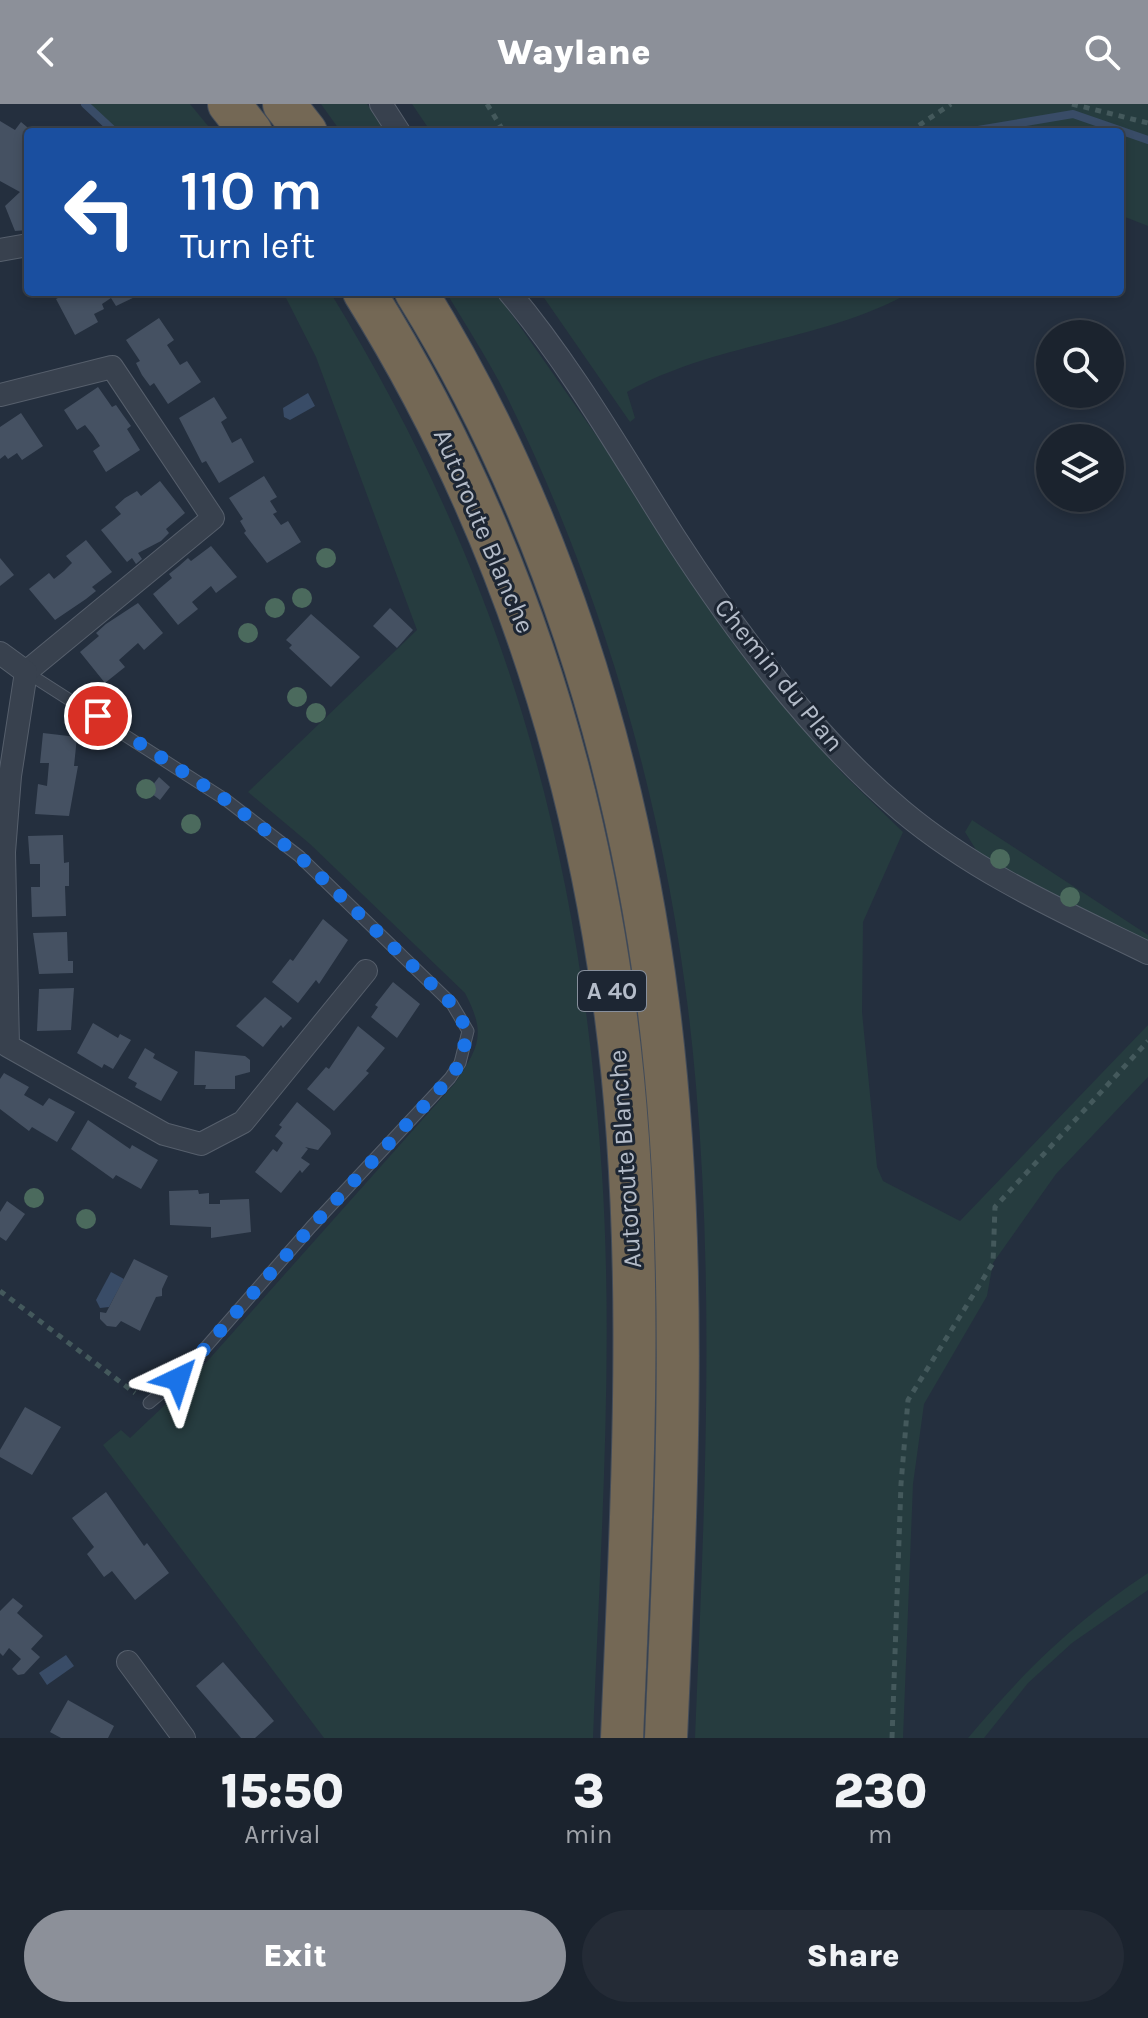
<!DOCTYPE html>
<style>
:root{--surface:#1b232e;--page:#242b36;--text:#f1f3f6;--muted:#a0a4aa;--line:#39404a;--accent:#8c9099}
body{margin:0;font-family:Karla,sans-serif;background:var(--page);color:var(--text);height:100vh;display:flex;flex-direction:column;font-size:30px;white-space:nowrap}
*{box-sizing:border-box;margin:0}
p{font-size:26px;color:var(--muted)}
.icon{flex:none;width:44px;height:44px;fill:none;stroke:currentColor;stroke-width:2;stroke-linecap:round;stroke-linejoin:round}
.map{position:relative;height:1634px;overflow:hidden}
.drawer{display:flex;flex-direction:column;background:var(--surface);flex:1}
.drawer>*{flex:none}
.hud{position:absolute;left:24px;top:24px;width:1100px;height:168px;border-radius:8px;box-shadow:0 4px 12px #0003,0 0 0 2px var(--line);background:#1a4fa0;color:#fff;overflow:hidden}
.fabs{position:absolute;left:1036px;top:216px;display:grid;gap:16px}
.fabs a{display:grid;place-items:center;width:88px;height:88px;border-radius:50%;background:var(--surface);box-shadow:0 4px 12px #0003,0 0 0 2px var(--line);font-size:40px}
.pin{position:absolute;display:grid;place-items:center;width:68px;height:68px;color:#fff;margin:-34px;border:4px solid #fff;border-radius:50%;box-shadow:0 2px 8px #0007}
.me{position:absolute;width:88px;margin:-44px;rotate:41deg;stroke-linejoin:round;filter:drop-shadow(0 0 6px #0008)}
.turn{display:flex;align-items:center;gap:28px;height:168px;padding:0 24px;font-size:36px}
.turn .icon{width:104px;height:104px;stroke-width:2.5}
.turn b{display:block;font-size:56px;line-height:68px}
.eta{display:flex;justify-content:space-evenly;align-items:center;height:136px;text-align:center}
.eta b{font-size:48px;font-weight:800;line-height:56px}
.cta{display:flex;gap:16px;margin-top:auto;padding:16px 24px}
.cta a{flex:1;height:92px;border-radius:48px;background:var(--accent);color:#fff;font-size:32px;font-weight:800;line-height:92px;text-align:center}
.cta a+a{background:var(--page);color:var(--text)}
header{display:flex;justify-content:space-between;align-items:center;height:104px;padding:0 24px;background:var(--accent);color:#fff;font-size:36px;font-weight:800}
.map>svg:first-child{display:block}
.green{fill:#263c3f}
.water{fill:#394c67}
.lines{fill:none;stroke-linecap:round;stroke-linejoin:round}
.stream{stroke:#394c67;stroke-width:8}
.building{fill:#455162}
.service-casing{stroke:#565f6c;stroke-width:13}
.minor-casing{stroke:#565f6c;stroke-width:24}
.motorway-casing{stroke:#434c59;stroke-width:44}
.path{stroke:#44595c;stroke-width:5;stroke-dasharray:6 6;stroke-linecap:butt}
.service{stroke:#38414e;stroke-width:11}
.minor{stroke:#38414e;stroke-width:22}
.motorway{stroke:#746855;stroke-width:42}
.tree{fill:#4b6a5d}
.route{stroke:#1a73e8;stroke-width:14;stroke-dasharray:0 25.2}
.labels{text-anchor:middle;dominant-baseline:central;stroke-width:6;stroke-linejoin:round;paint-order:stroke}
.shield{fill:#1d2633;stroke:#878f9c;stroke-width:2}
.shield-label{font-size:24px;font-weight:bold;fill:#b4bcc9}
.street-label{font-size:26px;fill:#b4bcc9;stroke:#1d2633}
</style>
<header><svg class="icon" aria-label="back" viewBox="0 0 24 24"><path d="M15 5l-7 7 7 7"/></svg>Waylane<svg class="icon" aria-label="search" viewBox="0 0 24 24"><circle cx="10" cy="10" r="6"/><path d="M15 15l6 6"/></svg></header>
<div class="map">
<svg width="1148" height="1634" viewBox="0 0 1148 1634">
<rect width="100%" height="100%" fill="#242f3e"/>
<g class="green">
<path d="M85,0H190L213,28H115Z"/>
<path d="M321,0H367L385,28H341Z"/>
<path d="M412,0H1148V122L1120,111V28H431Z"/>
<path d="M283,188H330C503,470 580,740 602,1070C614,1257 600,1447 593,1634H324L103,1341L121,1326L130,1334L187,1280L455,979C480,942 486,929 465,889L310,740L248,688L417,526L316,253Z"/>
<path d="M446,188H496L794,614L843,670L903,728L863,818L862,908L877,1063L883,1077L960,1117L1148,921V973L1056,1070L993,1159L987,1192L924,1300L913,1380L903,1634H695C704,1417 715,1199 696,982C676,741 611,501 503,285C486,252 465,220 446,188Z"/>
<path d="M540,188H911C822,238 716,238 627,288L635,314L630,318Z"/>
<path d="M972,716L1148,831V838L1074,806L978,749L965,728Z"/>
<path d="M1148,1469V1486L1072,1539L1028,1579L984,1634H968C1026,1565 1073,1519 1148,1469Z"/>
</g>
<g class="water">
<path d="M308,289L315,302L290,316L284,313L283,304Z"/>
<path d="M111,1168L124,1175L109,1203L100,1204L96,1196Z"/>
<path d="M66,1551L74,1562L47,1581L39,1569Z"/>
</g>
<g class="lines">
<g class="stream">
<path d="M85,0L115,28"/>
<path d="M966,28L1073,10L1148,36"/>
</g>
</g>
<g class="building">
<path d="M0,17L15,26L21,18L33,28H28V126L15,127L5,102L20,88L0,77Z"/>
<path d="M69,188H137L139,191L116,202L111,194L102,200L104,205L94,210L98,218L75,231L56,195Z"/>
<path d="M159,214L174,236L167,241L180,261L187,257L201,278L168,300L154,279L150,282L142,271L136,259L140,257L126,236Z"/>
<path d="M98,283L112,303L116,301L123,311L131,322L127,325L140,346L106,368L93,347L100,342L93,331L85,321L77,326L64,306Z"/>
<path d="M214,293L227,314L221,318L232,339L241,334L254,358L219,379L206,357L202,359L179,314Z"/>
<path d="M21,309L43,342L22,356L17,349L8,355L5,351L0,355V323Z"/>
<path d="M264,372L277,393L270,397L277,408L273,410L281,421L288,417L301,438L267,459L244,429L246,427L240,417L243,415L229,394Z"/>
<path d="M160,377L185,409L166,425L169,429L161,437L138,449L142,455L136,460L132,454L127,458L101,426L121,410L115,403L125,394L137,387L141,392Z"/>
<path d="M86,436L112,468L92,483L96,487L86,495L55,516L29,485L49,469L54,475L64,467L72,459L66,452Z"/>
<path d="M211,442L237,473L216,489L211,482L192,498L198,505L178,521L153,490L172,474L169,470L179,462L188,454L191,457Z"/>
<path d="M0,454L14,471L0,482Z"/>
<path d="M138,499L163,529L144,546L138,539L119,556L125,563L105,579L80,548L99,532L96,529L106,520Z"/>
<path d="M390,504L413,526L397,544L373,522Z"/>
<path d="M311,510L360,553L331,583L289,544L292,541L286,536Z"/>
<path d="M43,629L77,633L74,662H78L69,712L35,710L38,680L47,682L49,659H40Z"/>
<path d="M159,673L170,683L160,696L148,687Z"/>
<path d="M63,731L64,759L69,758V782H65L66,812L32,813L31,783H40V760H30L28,732Z"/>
<path d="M323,815L348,836L319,880L316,876L298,899L272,878L290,855L293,857Z"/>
<path d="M67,828L68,857H73V869L39,870L33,829Z"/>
<path d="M393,878L420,900L397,934L371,913L378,903L375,901Z"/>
<path d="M74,884L71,926L37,927L39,885Z"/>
<path d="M265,893L292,914L283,924L281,921L263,943L236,922Z"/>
<path d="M93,919L118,934L120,930L131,936L113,965L104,960L102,964L77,949Z"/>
<path d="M358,922L385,944L366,967L369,969L334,1007L307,985L326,963L329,965Z"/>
<path d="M145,944L155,950L153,954L178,968L161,997L135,983L137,979L128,974Z"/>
<path d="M195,947L245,952L250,956V968L235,972V985H205L206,981H194Z"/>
<path d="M4,969L29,983L24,991L43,1002L49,994L75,1008L57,1038L32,1023L29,1027L0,1005V975Z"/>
<path d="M297,998L330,1026L331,1030L318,1046L305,1043L308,1045L301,1054L310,1060L302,1069L300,1066L281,1089L255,1068L273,1045L277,1048L283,1039L275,1032L282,1023L279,1021Z"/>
<path d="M88,1016L130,1045L132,1041L158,1056L141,1085L116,1071L113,1075L71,1045Z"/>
<path d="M198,1086L199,1090L209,1089V1100H220V1096L249,1095L251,1128L211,1134V1123L170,1121L169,1087Z"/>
<path d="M7,1097L25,1110L6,1137L0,1133V1108Z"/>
<path d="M134,1155L168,1172L162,1185V1192L156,1193L140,1227L121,1217L116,1223L107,1222L100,1215V1208L106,1209Z"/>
<path d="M25,1303L61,1323L32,1371L0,1353V1346Z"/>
<path d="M106,1388L144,1442L147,1439L169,1469L135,1496L112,1467L104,1473L87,1450L94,1443L72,1414Z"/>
<path d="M13,1494L23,1502L17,1509L43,1532L31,1545L40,1553L24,1570L18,1571L12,1565L21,1555L9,1544L3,1552L0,1549V1507Z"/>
<path d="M223,1558L274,1617L255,1634H241L196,1582Z"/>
<path d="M68,1596L114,1622L108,1634H61L50,1628Z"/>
</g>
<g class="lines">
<defs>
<path id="service" d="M26,568L226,696L299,752L452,900L468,927L460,959L450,974L311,1123L178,1275L149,1299"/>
<g id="minor">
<path d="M381,0L399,28"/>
<path d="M0,146L28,141"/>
<path d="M509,188C573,264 622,351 675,434C737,530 815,634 902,707C976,769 1062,807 1148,849"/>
<path d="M0,291L112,263L213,414L26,568"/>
<path d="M0,549L26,568L10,672L4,748L8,942L164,1030L201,1040L243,1018L366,867"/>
<path d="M128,1558L184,1634"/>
</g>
<g id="motorway">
<path d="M229,0L251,28"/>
<path d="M284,0L306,28"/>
<path d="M364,188C498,403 578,641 613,891C648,1136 632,1388 622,1634"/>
<path d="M416,188C549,402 626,651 658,900C689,1143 677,1390 666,1634"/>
</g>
</defs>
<use href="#service" class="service-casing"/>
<use href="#minor" class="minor-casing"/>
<use href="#motorway" class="motorway-casing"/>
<g class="path">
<path d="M487,0L504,28"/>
<path d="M1072,0L1148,19"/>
<path d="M909,28L951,0"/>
<path d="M0,1187L135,1289"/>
<path d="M892,1634L901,1380L908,1296L993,1159L995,1103L1148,937"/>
</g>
<use href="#service" class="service"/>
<use href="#minor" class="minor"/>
<use href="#motorway" class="motorway"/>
</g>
<g class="tree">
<circle cx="326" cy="454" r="10"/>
<circle cx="302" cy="494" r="10"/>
<circle cx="275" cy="504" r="10"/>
<circle cx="248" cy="529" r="10"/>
<circle cx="297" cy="593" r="10"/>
<circle cx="316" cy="609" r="10"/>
<circle cx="146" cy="685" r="10"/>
<circle cx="191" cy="720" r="10"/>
<circle cx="1000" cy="755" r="10"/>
<circle cx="1070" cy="793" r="10"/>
<circle cx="34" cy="1094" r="10"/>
<circle cx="86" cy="1115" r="10"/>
</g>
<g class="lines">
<path class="route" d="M98,612L226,696L299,752L452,900L468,927L460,959L450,974L311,1123L178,1275"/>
</g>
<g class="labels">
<rect class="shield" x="578" y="867" width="68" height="40" rx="6"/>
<g class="shield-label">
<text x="612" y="887">A 40</text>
</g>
<g class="street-label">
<text transform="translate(484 427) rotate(67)">Autoroute Blanche</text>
<text transform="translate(779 571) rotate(51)">Chemin du Plan</text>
<text transform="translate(625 1055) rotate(-94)">Autoroute Blanche</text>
</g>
</g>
</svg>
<div class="fabs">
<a><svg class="icon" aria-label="search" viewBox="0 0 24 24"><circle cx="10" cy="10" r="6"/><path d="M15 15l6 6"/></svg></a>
<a><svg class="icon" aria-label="layers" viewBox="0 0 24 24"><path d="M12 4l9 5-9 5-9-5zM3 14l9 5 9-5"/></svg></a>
</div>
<div class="pin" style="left:98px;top:612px;background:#d93025"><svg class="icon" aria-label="arrive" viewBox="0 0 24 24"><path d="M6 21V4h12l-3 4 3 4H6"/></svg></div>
<svg class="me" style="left:178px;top:1275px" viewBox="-20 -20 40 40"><path d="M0-17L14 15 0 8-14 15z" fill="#1a73e8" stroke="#fff" stroke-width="4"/></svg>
<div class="hud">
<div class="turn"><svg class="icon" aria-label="left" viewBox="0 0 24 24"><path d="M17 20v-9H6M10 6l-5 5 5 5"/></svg><div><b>110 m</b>Turn left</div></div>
</div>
</div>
<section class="drawer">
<div class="eta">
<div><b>15:50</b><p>Arrival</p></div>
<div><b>3</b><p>min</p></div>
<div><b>230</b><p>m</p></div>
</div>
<div class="cta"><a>Exit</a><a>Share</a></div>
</section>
